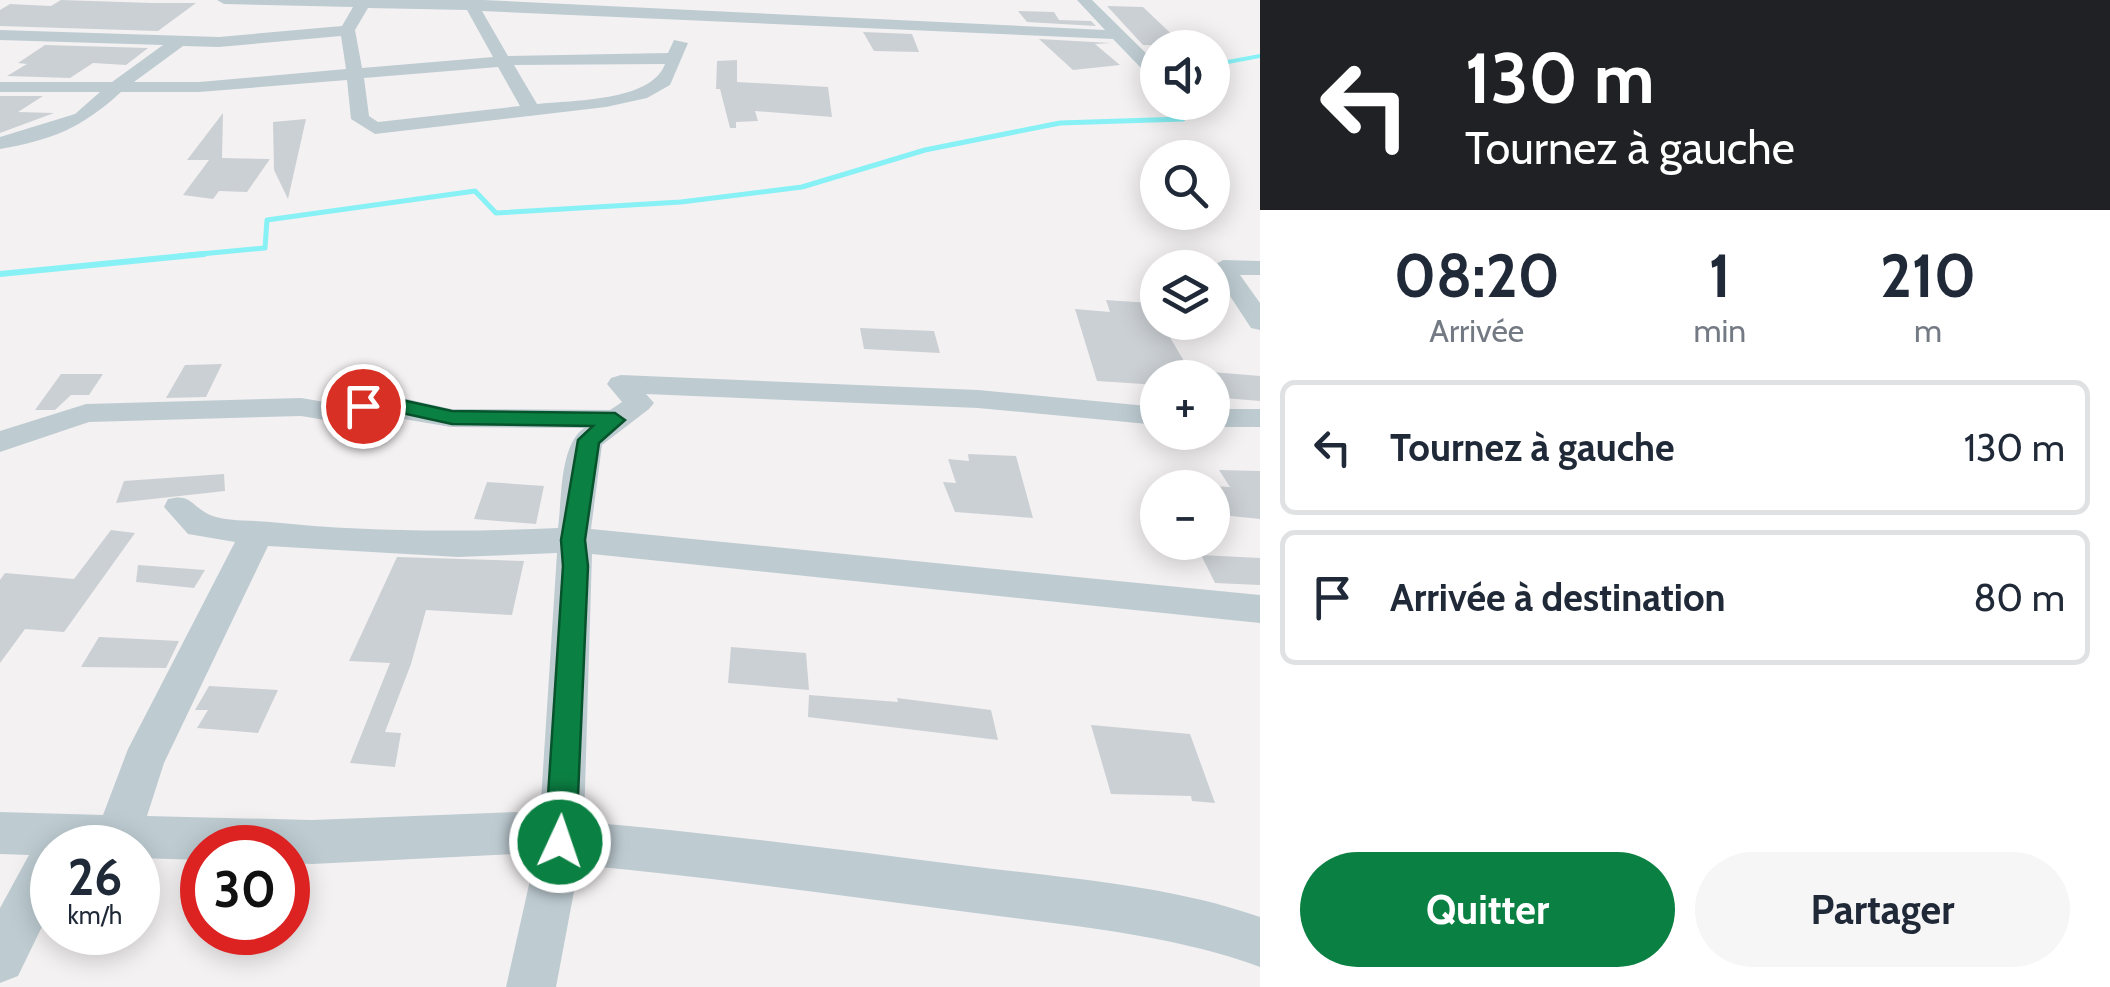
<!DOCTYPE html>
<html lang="fr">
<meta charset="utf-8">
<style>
:root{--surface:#fff;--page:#f6f6f7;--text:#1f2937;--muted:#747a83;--line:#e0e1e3;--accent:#0b8043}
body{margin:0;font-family:Cabin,sans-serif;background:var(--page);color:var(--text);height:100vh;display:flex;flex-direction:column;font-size:38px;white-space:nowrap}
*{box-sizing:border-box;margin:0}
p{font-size:32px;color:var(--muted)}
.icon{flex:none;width:55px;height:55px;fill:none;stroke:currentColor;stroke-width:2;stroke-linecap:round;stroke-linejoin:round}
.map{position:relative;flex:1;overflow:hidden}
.panel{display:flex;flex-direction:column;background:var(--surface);width:850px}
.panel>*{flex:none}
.banner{background:#202124;color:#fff;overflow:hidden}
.fabs{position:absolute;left:1140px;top:30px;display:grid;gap:20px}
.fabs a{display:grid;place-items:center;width:90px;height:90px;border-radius:50%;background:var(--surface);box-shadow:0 5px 25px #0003;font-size:50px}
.speed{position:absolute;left:30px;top:825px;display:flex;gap:20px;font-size:50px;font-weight:700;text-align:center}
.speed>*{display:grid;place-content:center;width:130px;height:130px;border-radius:50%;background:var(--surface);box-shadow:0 5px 25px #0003;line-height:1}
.speed small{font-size:25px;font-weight:400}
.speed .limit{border:15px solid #d22;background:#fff;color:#111}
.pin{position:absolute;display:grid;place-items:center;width:85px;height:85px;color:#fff;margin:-42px;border:5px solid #fff;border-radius:50%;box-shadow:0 2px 10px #0007}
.me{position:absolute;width:110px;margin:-55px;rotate:3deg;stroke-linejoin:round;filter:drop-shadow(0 0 8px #0008)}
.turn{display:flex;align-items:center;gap:35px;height:210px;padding:0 40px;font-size:45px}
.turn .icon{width:130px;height:130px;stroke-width:2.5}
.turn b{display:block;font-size:70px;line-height:85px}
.eta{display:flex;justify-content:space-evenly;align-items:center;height:170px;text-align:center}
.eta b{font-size:60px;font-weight:700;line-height:70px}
.action{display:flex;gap:20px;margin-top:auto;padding:20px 40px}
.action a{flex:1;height:115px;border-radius:60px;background:var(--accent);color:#fff;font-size:40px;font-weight:700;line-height:115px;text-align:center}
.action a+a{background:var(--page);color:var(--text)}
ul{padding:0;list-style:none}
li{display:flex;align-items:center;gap:30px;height:135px;margin:0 20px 15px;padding:0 20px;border:5px solid var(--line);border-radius:15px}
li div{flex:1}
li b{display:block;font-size:38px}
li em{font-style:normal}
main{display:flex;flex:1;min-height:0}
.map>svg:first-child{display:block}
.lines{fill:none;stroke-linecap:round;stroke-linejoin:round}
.stream-far2{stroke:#87f1f5;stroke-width:4}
.stream-far1{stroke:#87f1f5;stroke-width:5}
.stream{stroke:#87f1f5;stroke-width:6}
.building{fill:#cbd0d4}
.minor{fill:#beccd2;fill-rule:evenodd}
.route{fill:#0b8043;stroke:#07532c;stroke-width:2.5}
</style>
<main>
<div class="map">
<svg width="1260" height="987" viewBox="0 0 1260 987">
<rect width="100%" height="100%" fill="#f4f1f2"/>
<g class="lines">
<g class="stream-far2">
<path d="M1212,65L1260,56"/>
<path d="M1158,82L1150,84L1158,91"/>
<path d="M1168,102L1177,113"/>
</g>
<path class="stream-far1" d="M179,256L265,248L267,220L475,191L496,213L681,202L802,187L925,150L1060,123L1183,119L1175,110"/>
<path class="stream" d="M0,274L204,254"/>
</g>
<g class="building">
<path d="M61,0L152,3H196L158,31L0,26V10L10,4L51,6Z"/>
<path d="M1107,6L1143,7L1184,46L1143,45Z"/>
<path d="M1018,11L1054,12L1059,20L1091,21L1096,26L1027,22Z"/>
<path d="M863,32L912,34L919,52L874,51Z"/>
<path d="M1039,39L1111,43L1095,44L1120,65L1073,70Z"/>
<path d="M45,45L148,48L126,65L93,63L70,78L7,76L27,64L18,63Z"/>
<path d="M737,60V82L828,87L832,117L755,111L758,121L736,122V128H730L720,89H716L717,61Z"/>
<path d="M0,96H43L18,112L54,113L0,133Z"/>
<path d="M223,113L222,158L270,159L247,192L219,191L213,199L183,195L209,160H187Z"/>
<path d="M306,119L288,199L274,170L273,122Z"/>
<path d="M1106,300L1150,303L1158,322H1161L1194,378H1158V385L1097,381L1075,309L1110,312Z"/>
<path d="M860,328L934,331L940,353L864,349Z"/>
<path d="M222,364L206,397L166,398L185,365Z"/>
<path d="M1212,372L1260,376V401L1212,397Z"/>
<path d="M61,374H103L89,395H71L55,410H35Z"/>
<path d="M968,454L1016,456L1033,518L955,512L943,482L956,483L948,459L969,461Z"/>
<path d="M1219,470L1260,471V519L1212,514V486L1230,487Z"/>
<path d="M224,474L225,491L116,503L124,481Z"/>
<path d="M487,482L544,486L536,524L474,519Z"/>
<path d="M111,530L135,533L64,632L25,629L0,663V580L5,573L74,579Z"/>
<path d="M1201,555L1260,558V585L1215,583Z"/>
<path d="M397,557L524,561L512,615L426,610L411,664L385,732L401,733L395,767L350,763L390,663L349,661Z"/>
<path d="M138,565L205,570L194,588L136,582Z"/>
<path d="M99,637L179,641L166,668L81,667Z"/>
<path d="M731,647L806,653L809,690L728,683Z"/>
<path d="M209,686L278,690L258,733L197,728L208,710H195Z"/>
<path d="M809,695L898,702L897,698L991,710L998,740L808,717Z"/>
<path d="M1091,725L1190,734L1215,803L1192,801L1191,796L1111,794Z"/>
</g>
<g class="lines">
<g class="minor">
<path d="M217,0H484L1105,30L1077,0H1092L1158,65V79L1142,69L1113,39L482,11L508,56L668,53L674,40L688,43L670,85L647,98L606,107L375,134L351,119L347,80L199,92H121C82,128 52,140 0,149V137L75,114L100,92H0V82H112L163,45L0,40V30L219,37L342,26L353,7L224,4ZM368,8L467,10L493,57L362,68L355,30ZM341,36L346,69L199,82H134L183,46L219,47ZM665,64C651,102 572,100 537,104L514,65ZM498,67L520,106L378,122L369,116L364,78Z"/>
<path d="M1223,260L1260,261V275H1240L1260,303V330L1251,328L1211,267Z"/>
<path d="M621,375L978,390L1158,407V425L978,408L646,394L654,403L649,409L602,445L591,529L1260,595V623L592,554L584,822C713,833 841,850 969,866C1066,878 1168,885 1260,917V967C1170,934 1070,926 975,913C843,896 712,877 579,865L556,987H506L535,858L515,854L312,864L288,863V848H202V860L138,858V848H52V906L18,976L0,983V908L29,855L0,854V812L103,815L128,749L235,542L188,534L164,507L168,499C190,493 191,505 208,514C223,522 253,520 270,522C366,532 461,532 558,528C562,500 559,446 584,428L451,427L374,414L325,420L301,416L89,422L0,452V431L86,404L301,398L325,402L374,396L402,398L451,409L610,410L622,402L607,384L611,378ZM268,546L458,557L557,553L540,816L515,812L312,820L147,816L164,763Z"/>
<rect x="1212" y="409" width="48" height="18"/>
</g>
</g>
<path class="route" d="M363,399L402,400L452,411L615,413L625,420L599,443L585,540L588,566L576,842L572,852L560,857L549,852L545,842L563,566L561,540L578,440L593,426L452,424L402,413L356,410L353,406Z"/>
</svg>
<div class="fabs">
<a><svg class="icon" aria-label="sound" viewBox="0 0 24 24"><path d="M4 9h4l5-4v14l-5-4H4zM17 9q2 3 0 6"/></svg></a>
<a><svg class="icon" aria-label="search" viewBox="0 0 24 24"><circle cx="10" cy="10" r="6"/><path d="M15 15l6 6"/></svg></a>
<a><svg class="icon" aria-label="layers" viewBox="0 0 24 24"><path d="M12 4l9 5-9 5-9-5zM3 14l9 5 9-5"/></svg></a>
<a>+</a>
<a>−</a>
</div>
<div class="speed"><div>26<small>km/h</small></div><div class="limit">30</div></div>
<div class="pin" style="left:363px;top:406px;background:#d93025"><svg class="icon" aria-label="arrive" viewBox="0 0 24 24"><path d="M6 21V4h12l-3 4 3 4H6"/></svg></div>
<svg class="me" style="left:560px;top:842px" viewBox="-20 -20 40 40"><circle r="17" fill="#0b8043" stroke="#fff" stroke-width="3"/><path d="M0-11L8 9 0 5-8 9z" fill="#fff"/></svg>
</div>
<section class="panel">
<div class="banner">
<div class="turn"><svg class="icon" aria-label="left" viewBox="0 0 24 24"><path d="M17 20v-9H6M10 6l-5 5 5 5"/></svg><div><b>130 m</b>Tournez à gauche</div></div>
</div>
<div class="eta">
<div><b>08:20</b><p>Arrivée</p></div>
<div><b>1</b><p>min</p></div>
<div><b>210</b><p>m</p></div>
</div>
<ul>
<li><svg class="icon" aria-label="left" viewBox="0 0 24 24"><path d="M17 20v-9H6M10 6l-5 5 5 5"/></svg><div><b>Tournez à gauche</b></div><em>130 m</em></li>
<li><svg class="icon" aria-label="arrive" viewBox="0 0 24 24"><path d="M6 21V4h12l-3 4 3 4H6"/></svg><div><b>Arrivée à destination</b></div><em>80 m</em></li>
</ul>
<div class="action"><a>Quitter</a><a>Partager</a></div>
</section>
</main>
